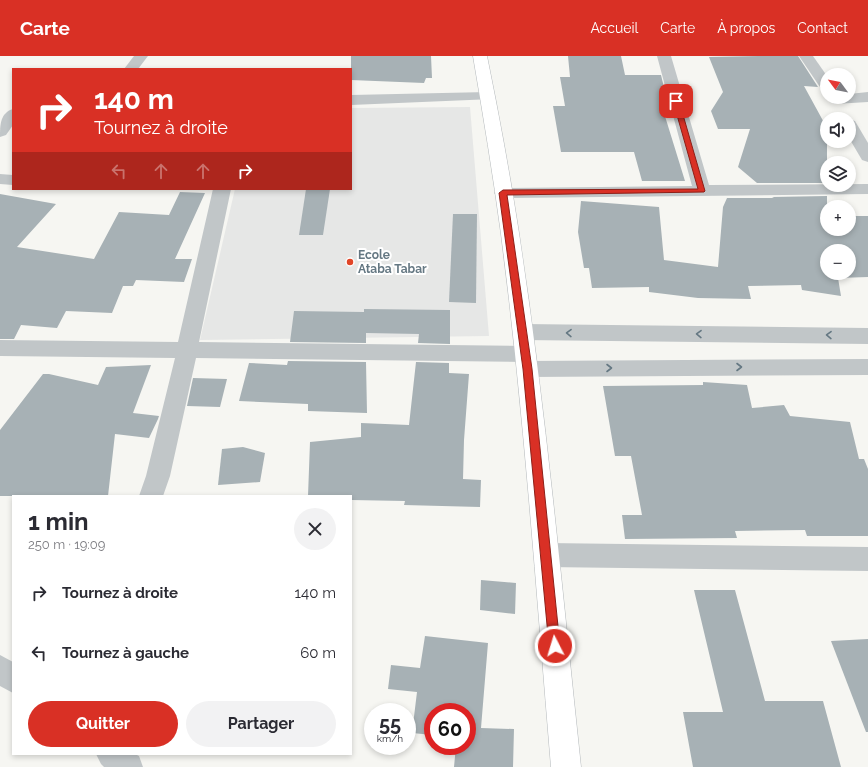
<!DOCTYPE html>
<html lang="fr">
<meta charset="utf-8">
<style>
:root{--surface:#fff;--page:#f2f2f3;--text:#2b2b33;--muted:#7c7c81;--accent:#d93025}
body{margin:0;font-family:Raleway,sans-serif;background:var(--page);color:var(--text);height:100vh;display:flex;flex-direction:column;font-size:15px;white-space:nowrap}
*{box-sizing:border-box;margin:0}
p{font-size:13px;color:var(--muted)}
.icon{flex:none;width:22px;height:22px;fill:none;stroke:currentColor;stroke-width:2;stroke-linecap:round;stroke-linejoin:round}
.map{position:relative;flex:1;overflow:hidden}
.panel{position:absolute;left:12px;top:439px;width:340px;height:260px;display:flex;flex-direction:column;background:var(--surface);border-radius:0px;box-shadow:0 2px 6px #0003}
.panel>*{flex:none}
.banner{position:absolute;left:12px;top:12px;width:340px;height:122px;border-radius:0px;box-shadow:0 2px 6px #0003;background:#d93025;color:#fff;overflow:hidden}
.needle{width:26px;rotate:302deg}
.buttons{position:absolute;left:820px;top:12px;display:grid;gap:8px}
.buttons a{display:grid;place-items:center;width:36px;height:36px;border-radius:50%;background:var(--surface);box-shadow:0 2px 6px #0003;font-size:20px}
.speed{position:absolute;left:364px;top:647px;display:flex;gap:8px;font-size:20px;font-weight:700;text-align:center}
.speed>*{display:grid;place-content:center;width:52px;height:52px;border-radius:50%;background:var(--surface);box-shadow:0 2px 6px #0003;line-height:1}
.speed small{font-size:10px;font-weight:400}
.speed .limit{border:6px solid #d22;background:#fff;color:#111}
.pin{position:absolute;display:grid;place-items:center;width:34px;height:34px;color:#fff;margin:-17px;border-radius:8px;box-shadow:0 2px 6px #0006}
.me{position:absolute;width:44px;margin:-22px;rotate:355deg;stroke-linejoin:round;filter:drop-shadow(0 0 3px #0008)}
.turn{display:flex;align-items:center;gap:14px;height:84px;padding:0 16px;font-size:18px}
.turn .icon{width:52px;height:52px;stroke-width:2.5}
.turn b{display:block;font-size:28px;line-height:34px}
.lanes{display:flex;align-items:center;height:38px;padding:0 16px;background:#0003;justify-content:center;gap:20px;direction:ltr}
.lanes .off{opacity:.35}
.round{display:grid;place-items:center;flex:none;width:42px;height:42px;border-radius:21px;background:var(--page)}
.overview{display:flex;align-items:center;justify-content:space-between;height:68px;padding:0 16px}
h1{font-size:24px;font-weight:700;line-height:30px}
.action{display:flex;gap:8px;margin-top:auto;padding:8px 16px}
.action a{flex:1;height:46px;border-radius:24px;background:var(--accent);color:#fff;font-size:16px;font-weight:700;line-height:46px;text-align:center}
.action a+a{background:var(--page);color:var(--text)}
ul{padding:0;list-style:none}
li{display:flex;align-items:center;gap:12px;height:60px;padding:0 16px}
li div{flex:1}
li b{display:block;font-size:15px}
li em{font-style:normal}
header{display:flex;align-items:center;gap:24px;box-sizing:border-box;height:56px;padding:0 20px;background:var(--accent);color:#fff}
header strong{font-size:19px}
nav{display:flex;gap:22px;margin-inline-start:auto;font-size:14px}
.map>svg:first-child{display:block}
.built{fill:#e6e7e6}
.building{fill:#a7b1b5;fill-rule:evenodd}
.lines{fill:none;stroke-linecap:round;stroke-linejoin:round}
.primary-casing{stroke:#b4b9bc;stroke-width:1}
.minor{fill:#c1c6c8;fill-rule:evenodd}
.primary{fill:#fff;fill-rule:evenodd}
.oneway{stroke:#657883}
.route{fill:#d93025;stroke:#8d1f18}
.poi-dot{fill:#e14527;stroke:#fff;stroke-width:1.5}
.labels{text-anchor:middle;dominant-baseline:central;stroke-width:4;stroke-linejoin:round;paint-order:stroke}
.poi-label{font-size:12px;font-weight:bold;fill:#657883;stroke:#fff;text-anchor:start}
</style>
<header>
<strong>Carte</strong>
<nav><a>Accueil</a><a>Carte</a><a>À propos</a><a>Contact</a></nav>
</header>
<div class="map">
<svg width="868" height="711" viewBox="0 0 868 711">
<rect width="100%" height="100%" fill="#f6f6f2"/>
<path class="built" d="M470,51L489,280L200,284L235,133H351V52Z"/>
<g class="building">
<path d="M351,0H431L432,22H426L424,27L351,24Z"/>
<path d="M568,0H621L625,19H661L667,44H660L685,125H642L634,96H561L553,50H565L560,21H570Z"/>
<path d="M758,0H798L818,31L804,30L827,72V127H757L738,111L750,73H718L711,55L723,36L709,1Z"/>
<path d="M306,133H330L323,179H299Z"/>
<path d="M180,136L205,137L175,203H192L184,226L136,224L133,230H123L112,257L66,255L57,272L21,269L14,283H0V138L56,148L17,191L94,203L119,156L169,159Z"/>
<path d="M827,140V173H849V160H868V221L838,222L841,240L802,234L801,229L748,230L751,243L698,242L649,236V231L592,232L589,212H584L578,176L581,145L659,151L664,204L718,211L723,151L727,142H774L772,141ZM827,195H849V217H827Z"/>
<path d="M453,158H477L476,247L449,246Z"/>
<path d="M364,253L450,254V288L418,287L419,278L366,277V287L290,286L294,255L364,256Z"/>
<path d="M288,305L366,306L367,357L308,355V348L239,345L249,307L287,309Z"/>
<path d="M416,306L449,307V317L469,318L464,384L463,423L481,424L480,451L404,449L405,445L351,444V440H308L310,386L361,381V367L409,369Z"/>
<path d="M151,309L133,357L159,360L158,363L149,382L115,378L108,440H0V374L43,318H49L98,329L106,311Z"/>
<path d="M193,322L227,323L220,351L187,350Z"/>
<path d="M703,326L747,329L752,352L784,349L790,360L850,366L859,403H864L868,413V480H807L805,474L735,475L737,482L625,483L622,459H642L631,400H615L603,330L703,329Z"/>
<path d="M243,391L265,397L260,426L218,429L222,393Z"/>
<path d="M481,524L516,527L515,558L480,554Z"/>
<path d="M694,534H735L765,645H823L841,711H693L683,656H723Z"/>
<path d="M425,580L488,587L481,672L514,673L513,711H454L456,690H467V656H433V679L412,677L417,636L388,633L391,609L420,612Z"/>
<path d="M868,583V676H866L831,585Z"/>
</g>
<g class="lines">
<defs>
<path id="primary" d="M473,0H487C499,59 510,118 519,177C546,354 562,533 581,711H551C536,533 524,355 501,178C493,118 483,59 473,0Z"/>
</defs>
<use href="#primary" class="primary-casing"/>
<g class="minor">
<path d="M134,0H148L138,13H124Z"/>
<path d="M657,0H671L709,129L868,128V138L503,142L497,141L494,137L497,133L503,132L692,130Z"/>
<path d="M799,0H813L827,20V35L822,34Z"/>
<path d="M488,36L493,37L495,40L493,43L351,49V39Z"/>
<path d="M868,36V46L835,48L830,46L827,43L829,41H849V38Z"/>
<path d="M13,53V69L6,79L0,81C0,69 0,57 13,53Z"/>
<path d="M849,63L855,65L868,87V106L862,104L849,82Z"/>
<path d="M0,118L13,119V129L0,128Z"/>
<path d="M213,133H231L199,286L525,290L532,292L535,298L532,304L528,305L868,303V319L528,321L521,319L517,313L521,307L525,306L196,302L170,420L163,440H139L146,420L175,302L0,300V284L178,286Z"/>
<path d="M523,268L868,272V288L523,284L516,281L513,276L516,271Z"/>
<path d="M546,487L868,491V515L546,511L537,507L533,499L537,491Z"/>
<path d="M0,599L13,606V637L0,630Z"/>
<path d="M96,698H135L139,700L143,711H104L101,708Z"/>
</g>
<use href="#primary" class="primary"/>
</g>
<defs><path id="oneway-chevron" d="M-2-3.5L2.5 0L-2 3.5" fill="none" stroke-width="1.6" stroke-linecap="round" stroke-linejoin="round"/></defs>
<g class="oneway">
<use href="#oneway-chevron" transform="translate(569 277) rotate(-179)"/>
<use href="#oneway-chevron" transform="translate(699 278) rotate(-179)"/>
<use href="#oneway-chevron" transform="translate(829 279) rotate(-179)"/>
<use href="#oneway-chevron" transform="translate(739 311)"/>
<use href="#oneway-chevron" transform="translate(609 312)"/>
</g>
<path class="route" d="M676,43L679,45L705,135L704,136L507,139L532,313L560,590L559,594L555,596L551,594L549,590L523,313L499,137L503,134L698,133L673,45Z"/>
<circle class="poi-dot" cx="350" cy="206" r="4"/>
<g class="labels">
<g class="poi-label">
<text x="358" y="199">Ecole<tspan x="358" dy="14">Ataba Tabar</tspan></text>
</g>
</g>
</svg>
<div class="buttons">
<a><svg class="needle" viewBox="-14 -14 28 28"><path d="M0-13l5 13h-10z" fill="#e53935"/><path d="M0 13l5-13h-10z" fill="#7c7c81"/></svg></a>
<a><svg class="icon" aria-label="sound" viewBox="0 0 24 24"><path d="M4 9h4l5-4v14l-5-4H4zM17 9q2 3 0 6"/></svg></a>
<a><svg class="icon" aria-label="layers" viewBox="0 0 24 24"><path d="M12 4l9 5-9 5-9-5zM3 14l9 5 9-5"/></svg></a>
<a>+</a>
<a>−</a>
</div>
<div class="speed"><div>55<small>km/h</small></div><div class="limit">60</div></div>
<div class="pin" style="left:676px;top:45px;background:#d93025"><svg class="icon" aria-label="arrive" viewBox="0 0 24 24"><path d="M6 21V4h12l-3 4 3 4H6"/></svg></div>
<svg class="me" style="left:555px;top:590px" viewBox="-20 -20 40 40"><circle r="17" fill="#d93025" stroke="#fff" stroke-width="3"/><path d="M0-11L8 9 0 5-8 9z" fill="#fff"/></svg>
<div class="banner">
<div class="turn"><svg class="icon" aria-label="right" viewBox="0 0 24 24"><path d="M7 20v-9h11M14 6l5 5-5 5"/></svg><div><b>140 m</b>Tournez à droite</div></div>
<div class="lanes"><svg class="icon off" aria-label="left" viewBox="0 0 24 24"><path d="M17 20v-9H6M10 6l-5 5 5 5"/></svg><svg class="icon off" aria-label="ahead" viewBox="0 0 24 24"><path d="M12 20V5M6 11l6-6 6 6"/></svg><svg class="icon off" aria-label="ahead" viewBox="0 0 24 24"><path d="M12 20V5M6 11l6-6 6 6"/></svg><svg class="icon" aria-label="right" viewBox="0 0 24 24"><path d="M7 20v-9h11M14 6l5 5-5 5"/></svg></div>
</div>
<section class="panel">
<div class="overview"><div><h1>1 min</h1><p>250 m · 19:09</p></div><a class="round"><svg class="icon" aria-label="close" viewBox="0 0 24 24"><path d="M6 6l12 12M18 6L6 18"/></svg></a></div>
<ul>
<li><svg class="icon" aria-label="right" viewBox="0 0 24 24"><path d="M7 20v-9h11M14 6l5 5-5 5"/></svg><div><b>Tournez à droite</b></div><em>140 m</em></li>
<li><svg class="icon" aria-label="left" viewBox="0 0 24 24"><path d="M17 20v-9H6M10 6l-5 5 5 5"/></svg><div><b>Tournez à gauche</b></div><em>60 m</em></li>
</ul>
<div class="action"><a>Quitter</a><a>Partager</a></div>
</section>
</div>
